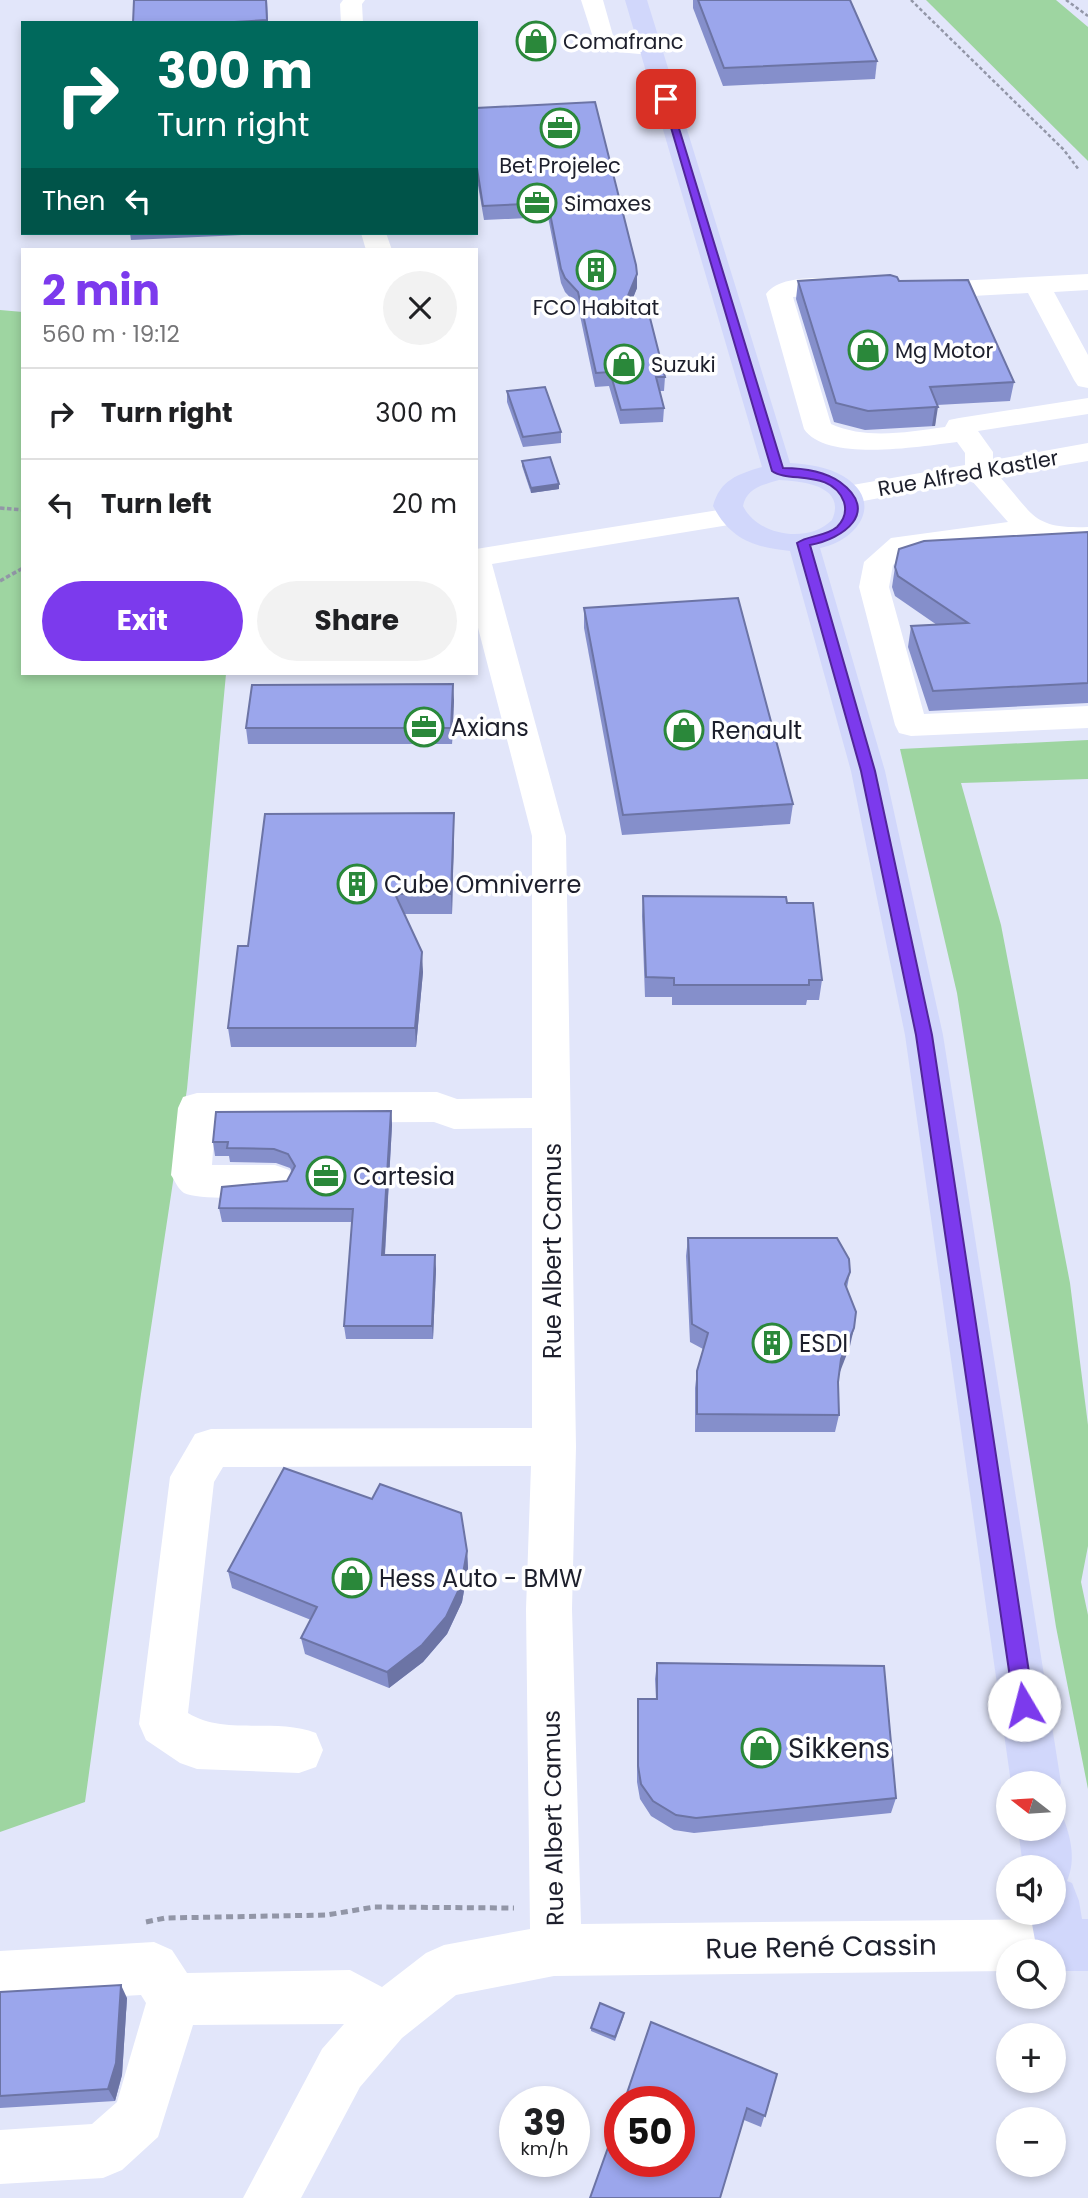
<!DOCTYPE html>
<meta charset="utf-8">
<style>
:root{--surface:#fff;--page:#f2f2f2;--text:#202124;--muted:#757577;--line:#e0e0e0;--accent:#7c3aed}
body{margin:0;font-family:Poppins,sans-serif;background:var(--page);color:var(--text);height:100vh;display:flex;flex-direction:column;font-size:26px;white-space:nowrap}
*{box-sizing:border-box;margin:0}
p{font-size:23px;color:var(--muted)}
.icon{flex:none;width:38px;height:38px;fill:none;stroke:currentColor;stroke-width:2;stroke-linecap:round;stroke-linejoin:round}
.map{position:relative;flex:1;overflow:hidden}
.sheet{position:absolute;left:21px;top:248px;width:457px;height:427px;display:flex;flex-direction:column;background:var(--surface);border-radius:0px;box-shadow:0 4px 10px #0003}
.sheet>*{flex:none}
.guide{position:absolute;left:21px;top:21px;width:457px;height:214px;border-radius:0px;box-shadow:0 4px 10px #0003;background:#00695c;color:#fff;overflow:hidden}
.needle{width:46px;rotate:287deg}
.buttons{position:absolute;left:996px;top:1771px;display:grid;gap:14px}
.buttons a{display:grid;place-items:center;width:70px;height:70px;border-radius:50%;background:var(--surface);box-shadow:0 4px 10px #0003;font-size:35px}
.speed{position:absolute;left:499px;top:2086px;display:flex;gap:14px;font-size:35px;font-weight:700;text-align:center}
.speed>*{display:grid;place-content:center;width:91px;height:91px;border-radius:50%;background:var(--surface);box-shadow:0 4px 10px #0003;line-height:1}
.speed small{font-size:18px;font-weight:400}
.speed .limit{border:10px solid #d22;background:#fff;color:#111}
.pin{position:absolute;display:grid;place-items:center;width:60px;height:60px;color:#fff;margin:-30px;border-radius:14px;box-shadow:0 4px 10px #0006}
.me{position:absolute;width:77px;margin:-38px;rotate:352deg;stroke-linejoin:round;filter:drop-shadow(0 0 5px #0008)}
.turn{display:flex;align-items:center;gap:24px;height:147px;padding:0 21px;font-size:32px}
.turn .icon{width:91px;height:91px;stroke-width:2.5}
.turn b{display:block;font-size:49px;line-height:60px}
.then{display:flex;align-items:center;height:66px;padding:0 21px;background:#0003;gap:14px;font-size:26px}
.round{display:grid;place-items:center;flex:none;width:74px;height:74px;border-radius:37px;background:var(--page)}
.summary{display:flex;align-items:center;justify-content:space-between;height:119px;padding:0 21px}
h1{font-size:42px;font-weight:700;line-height:52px;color:var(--accent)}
.cta{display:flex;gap:14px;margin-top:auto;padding:14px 21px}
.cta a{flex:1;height:80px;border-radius:42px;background:var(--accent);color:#fff;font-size:28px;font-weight:700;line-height:80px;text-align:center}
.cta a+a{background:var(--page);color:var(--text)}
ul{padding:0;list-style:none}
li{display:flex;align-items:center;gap:21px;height:91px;padding:0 21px;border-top:2px solid var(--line)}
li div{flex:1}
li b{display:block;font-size:26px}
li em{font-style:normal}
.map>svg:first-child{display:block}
.green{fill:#9ed5a1}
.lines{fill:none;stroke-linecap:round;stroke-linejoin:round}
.path-far2{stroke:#9296a7;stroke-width:2.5;stroke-dasharray:3.5 2.5;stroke-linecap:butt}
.path-far1{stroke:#9296a7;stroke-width:3.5;stroke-dasharray:4.5 2.5;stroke-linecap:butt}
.path{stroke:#9296a7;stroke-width:5;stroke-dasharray:7 4.5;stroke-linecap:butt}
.minor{fill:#fff;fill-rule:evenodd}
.major{fill:#d1d7fb;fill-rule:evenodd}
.wall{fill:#858fcb}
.shaded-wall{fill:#6c74a5}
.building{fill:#9ba6ec;stroke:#6c74a5;stroke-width:2}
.route{fill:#7c3aed;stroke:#51269a;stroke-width:2}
.labels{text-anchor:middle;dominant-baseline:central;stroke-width:7;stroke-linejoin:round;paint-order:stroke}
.far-poi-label{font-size:21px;fill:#1d1f2c;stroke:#fff;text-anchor:start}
.far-street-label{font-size:21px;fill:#1d1f2c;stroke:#fff}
.poi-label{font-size:24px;fill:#1d1f2c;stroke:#fff;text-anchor:start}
.street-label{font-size:24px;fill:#1d1f2c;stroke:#fff}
.near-poi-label{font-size:28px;fill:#1d1f2c;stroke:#fff;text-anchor:start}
.near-street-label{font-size:28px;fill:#1d1f2c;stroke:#fff}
</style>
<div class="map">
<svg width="1088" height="2198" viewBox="0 0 1088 2198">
<rect width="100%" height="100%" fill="#e2e6fa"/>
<g class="green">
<path d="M926,0H1056L1088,27V161Z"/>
<path d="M0,310L23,312V674H226L187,1089L141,1394L85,1802L0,1832Z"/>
<path d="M1088,740V779L961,783L1001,925L1070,1283L1088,1425V1546L1081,1582L1088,1615V1789L1056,1627L957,993L900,749Z"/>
</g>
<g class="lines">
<g class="path-far2">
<path d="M911,0L1064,150L1079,170"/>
<path d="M1066,0L1088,16"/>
</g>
<g class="path-far1">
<path d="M0,508L23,510"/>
<path d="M0,581L23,568"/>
</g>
<path class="path" d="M146,1922L165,1918L327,1915L374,1907L514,1908"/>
<g class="minor">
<path d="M343,0H365L362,4L363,23H341L340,4Z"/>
<path d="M581,0H603L614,39L658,43L661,48L658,53L650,55L597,50Z"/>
<path d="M361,233H386L392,250H366Z"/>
<path d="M1088,274V290L1054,292L1088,355V388L1078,386L1074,380L1028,293L918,299L909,297L905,291L909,285L918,283Z"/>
<path d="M849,278L858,280L862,286L858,292L793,297L831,424C867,440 907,432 945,427L949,420L959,418L1088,398V414L978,431L993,452V460L1088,443V461L999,476C1034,515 1032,529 1088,527V545L1054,546L1027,537L911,552L893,565L889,587L924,714L1088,706V728L911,736L899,733L895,725L859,587L864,562L891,538L1008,522L972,481L847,504L837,501L832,495L837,489L847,486L965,465V453L957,442C922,446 827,463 804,429L766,294C781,273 826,279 849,278Z"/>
<path d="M731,508L741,511L746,517L741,523L492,564L566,836L576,1447L572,1609L581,1924L1060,1919L1078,1927L1086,1945L1078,1963L1054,1971V1951H1008V1971L554,1976L456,1995L402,2038L360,2087L301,2198H243L322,2049L344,2024L193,2025L158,2137L122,2170L103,2178L0,2184V2130L92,2124L117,2102L146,2003L141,1995L0,2003V1951L154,1942L172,1950L187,1973L350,1970L382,1987L426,1953L444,1945L530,1929L526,1609L531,1466L223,1467L214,1482L188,1713C225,1736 276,1717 316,1733L323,1750L316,1767L299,1773L197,1769L180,1763L146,1740L139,1724L170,1477L195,1434L211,1429L532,1428V1128L454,1129L434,1122L215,1123L212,1165H275L289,1170L295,1181L289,1192C271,1198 201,1201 184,1193C178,1189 175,1181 171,1175L178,1108L183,1097L197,1093L437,1092L457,1099L532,1098V836L476,620V549Z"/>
</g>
<g class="major">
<path d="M625,0H647L790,463C808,464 828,467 843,476C886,502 857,541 820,548L885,771L943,1035L1061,1783L1054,1800V1783H1011L905,1035L851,771L790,551C754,547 731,540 713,506C720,480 738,474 762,467ZM779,480C803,481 847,486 832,520C808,544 758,536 743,506C747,488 762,485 779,480Z"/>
<path d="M1054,1809L1061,1812C1070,1834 1077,1859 1067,1881L1072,1883L1079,1901L1082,1919H1088V1971H1060L1054,1968V1951H1037L1030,1913H1054V1867H1023L1018,1829H1054Z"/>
</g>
</g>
<g class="wall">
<path d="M267,0L268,23H133Z"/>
<path d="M693,0H850L877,61L875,79L723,86L693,8Z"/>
<path d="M476,108L637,288L626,315L665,377L664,391H660L664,408L663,422L620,424L609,386L595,387L578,306L565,292L561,283L548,217L484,220L476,174Z"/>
<path d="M130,233H242V235L131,240Z"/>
<path d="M798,281H899L1014,382L1010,401L937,405L935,426L865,430L834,422L796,299Z"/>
<path d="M507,391L561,432V443L523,447L507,402Z"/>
<path d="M522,461L559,489L531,493L522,466Z"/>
<path d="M1088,532V703L929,711L908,647L911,626L937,625L895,596L892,587L895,567Z"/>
<path d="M584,608L793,804L790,824L622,835L584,628Z"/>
<path d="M454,700L452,744H248L246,728Z"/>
<path d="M454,833L452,914H404L423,972L416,1047H231L228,1028L248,946Z"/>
<path d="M643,896L787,903L822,980L819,1000H807L806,1005H672V997H645L642,916Z"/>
<path d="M391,1111L392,1125L385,1255L436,1269L433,1339H346L344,1326L352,1222H222L219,1208L287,1181L292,1172L290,1168L276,1163L230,1162L229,1156H215L213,1142Z"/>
<path d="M688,1238L850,1272L847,1288L850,1346L839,1372L838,1382L839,1415L835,1432H695V1388L697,1371L703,1349L690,1342L686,1256Z"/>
<path d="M467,1551L468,1568L462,1602L447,1634L423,1662L389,1688L305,1654L301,1638L311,1620L232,1588L228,1571Z"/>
<path d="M657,1663L896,1798L891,1813L694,1833L674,1830L651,1816L640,1799L637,1782V1714L638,1699H656L655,1679Z"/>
<path d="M0,1992L127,1998L122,2075L115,2101L0,2108Z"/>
<path d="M624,2016L615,2041L591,2031V2028Z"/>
<path d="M777,2074L761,2127L744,2120L590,2198Z"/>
</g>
<g class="shaded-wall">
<path d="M637,274V288L620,330V315Z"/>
<path d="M935,407H938L935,426H932Z"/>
<path d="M559,484V489L531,493V488Z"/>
<path d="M453,684L454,700L452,744L451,728Z"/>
<path d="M454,813V833L452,914L451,894Z"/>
<path d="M422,952L423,972L416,1047L415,1028Z"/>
<path d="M391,1111L392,1125L384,1268L382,1255Z"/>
<path d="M435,1255L436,1269L433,1339L432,1326Z"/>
<path d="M854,1328L850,1346L838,1377L841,1359Z"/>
<path d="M467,1551L468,1568L462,1602L447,1634L423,1662L389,1688L387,1672Z"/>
<path d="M121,1985L127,1998L122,2075L115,2101L108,2089Z"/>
</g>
<g class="building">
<path d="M134,0H266L267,20L217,23H133Z"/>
<path d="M698,0H850L877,61L724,68Z"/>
<path d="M595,102L636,265L637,274L620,315L649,314L665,377H656L664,408L621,410L610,372L596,373L578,292L565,278L561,269L548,203L483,206L476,162V108Z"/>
<path d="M890,275L897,277L899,281L968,280L1014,382L930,387L938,407H935L868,411L836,403L798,281Z"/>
<path d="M545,387L561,432L523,437L507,391Z"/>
<path d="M550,457L559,484L531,488L522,461Z"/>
<path d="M1088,532V683L933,691L911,626L968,623L898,576L895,567L899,549L924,541Z"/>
<path d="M738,598L793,804L623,815L584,608Z"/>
<path d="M453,684L451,728H246L252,685Z"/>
<path d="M454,813L451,894H395L422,952L415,1028H228L238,946H248L265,814Z"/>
<path d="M643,896L786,897L787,903H813L822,980H809V985H674V978L646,977Z"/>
<path d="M391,1111L382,1255H435L432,1326H344L353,1209L219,1208L222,1187L287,1181L295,1166L288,1154L274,1149L227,1148L228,1142H213L216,1112Z"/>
<path d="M688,1238H837L849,1259L850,1272L845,1284L856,1312L854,1328L841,1359L838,1382L839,1415L697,1414V1371L708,1333L692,1324Z"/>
<path d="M284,1468L372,1499L380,1484L461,1513L467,1551L461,1585L446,1617L422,1645L387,1672L301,1638L317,1607L228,1571Z"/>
<path d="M657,1663L884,1666L896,1798L696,1818L676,1815L653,1801L641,1784L638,1766V1699H657Z"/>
<path d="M121,1985L116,2063L108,2089L0,2096V1992Z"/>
<path d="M600,2003L624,2013L615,2037L591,2028Z"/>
<path d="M651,2022L777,2074L765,2116L747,2108L720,2198H590L620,2114V2161H679V2102H624Z"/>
</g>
<path class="route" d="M662,97L670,99L783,468C802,468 824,471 840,482C881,512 843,539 810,545L875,771L932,1035L1034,1705L1031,1712L1024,1714L1017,1712L1014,1705L916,1035L861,771L797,543C808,535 825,537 837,527C844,520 847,512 844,502C832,469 788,483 772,471Z"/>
<defs>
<symbol id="shop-ring" viewBox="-11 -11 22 22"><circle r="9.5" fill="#fff" stroke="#2a883a" stroke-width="1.5"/><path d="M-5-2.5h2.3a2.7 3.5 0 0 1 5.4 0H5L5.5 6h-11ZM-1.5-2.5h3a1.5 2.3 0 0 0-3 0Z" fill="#2a883a"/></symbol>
<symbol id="office-ring" viewBox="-11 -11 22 22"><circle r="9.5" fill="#fff" stroke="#2a883a" stroke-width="1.5"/><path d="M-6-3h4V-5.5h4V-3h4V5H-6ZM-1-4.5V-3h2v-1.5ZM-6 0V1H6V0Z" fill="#2a883a"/></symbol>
<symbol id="building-ring" viewBox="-11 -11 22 22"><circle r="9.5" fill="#fff" stroke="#2a883a" stroke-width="1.5"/><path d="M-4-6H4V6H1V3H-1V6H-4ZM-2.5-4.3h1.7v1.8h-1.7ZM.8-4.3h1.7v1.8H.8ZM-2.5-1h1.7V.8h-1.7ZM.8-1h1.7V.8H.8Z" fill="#2a883a"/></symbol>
</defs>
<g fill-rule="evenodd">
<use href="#shop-ring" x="514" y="19" width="44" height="44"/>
<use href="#office-ring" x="538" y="106" width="44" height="44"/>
<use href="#office-ring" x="515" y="181" width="44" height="44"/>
<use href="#building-ring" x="574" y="248" width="44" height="44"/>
<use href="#shop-ring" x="846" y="328" width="44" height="44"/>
<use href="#shop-ring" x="602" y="342" width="44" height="44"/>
<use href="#office-ring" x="402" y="705" width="44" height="44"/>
<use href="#shop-ring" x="662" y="708" width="44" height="44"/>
<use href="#building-ring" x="335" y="862" width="44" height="44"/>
<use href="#office-ring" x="304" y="1154" width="44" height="44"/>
<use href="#building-ring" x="750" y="1321" width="44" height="44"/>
<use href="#shop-ring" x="330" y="1556" width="44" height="44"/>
<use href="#shop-ring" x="739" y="1726" width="44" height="44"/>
</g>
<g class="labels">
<g class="far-poi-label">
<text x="563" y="41">Comafranc</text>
<text x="560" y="165" text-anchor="middle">Bet Projelec</text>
<text x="564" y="203">Simaxes</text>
<text x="596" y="307" text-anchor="middle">FCO Habitat</text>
<text x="895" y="350">Mg Motor</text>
<text x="651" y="364">Suzuki</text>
</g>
<g class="far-street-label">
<text transform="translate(968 473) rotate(-10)">Rue Alfred Kastler</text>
</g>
<g class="poi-label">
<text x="451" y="727">Axians</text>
<text x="711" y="730">Renault</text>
<text x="384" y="884">Cube Omniverre</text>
<text x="353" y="1176">Cartesia</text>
<text x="799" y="1343">ESDI</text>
<text x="379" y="1578">Hess Auto - BMW</text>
</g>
<g class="street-label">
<text transform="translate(552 1251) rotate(-90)">Rue Albert Camus</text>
<text transform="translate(553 1818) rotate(-91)">Rue Albert Camus</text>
</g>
<g class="near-poi-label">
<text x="788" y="1748">Sikkens</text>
</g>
<g class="near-street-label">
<text transform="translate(821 1947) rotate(-1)">Rue René Cassin</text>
</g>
</g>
</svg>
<div class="buttons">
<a><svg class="needle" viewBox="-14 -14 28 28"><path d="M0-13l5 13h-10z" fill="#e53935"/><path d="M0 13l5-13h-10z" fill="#757577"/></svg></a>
<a><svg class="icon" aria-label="sound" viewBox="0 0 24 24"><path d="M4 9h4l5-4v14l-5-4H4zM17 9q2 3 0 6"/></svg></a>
<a><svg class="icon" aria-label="search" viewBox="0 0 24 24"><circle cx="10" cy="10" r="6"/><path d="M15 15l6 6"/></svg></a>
<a>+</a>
<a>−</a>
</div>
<div class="speed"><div>39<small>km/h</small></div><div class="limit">50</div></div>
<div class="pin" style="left:666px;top:99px;background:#d93025"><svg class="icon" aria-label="arrive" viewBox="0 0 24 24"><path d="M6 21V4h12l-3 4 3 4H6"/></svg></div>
<svg class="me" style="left:1024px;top:1705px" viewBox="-20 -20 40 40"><circle r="19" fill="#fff"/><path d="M0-13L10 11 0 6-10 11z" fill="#7c3aed"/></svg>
<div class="guide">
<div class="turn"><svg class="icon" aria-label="right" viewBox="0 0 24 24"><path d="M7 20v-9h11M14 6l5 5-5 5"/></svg><div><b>300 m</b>Turn right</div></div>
<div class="then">Then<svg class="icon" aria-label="left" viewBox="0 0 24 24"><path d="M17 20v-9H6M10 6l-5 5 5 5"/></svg></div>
</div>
<section class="sheet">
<div class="summary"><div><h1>2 min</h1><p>560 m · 19:12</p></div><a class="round"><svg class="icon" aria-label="close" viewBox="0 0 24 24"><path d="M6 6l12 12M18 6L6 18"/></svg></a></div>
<ul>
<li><svg class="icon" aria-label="right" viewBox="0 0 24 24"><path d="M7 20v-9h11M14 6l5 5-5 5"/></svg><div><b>Turn right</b></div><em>300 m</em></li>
<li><svg class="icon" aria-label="left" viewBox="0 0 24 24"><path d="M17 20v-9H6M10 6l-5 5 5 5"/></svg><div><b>Turn left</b></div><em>20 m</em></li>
</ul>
<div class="cta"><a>Exit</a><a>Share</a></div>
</section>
</div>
